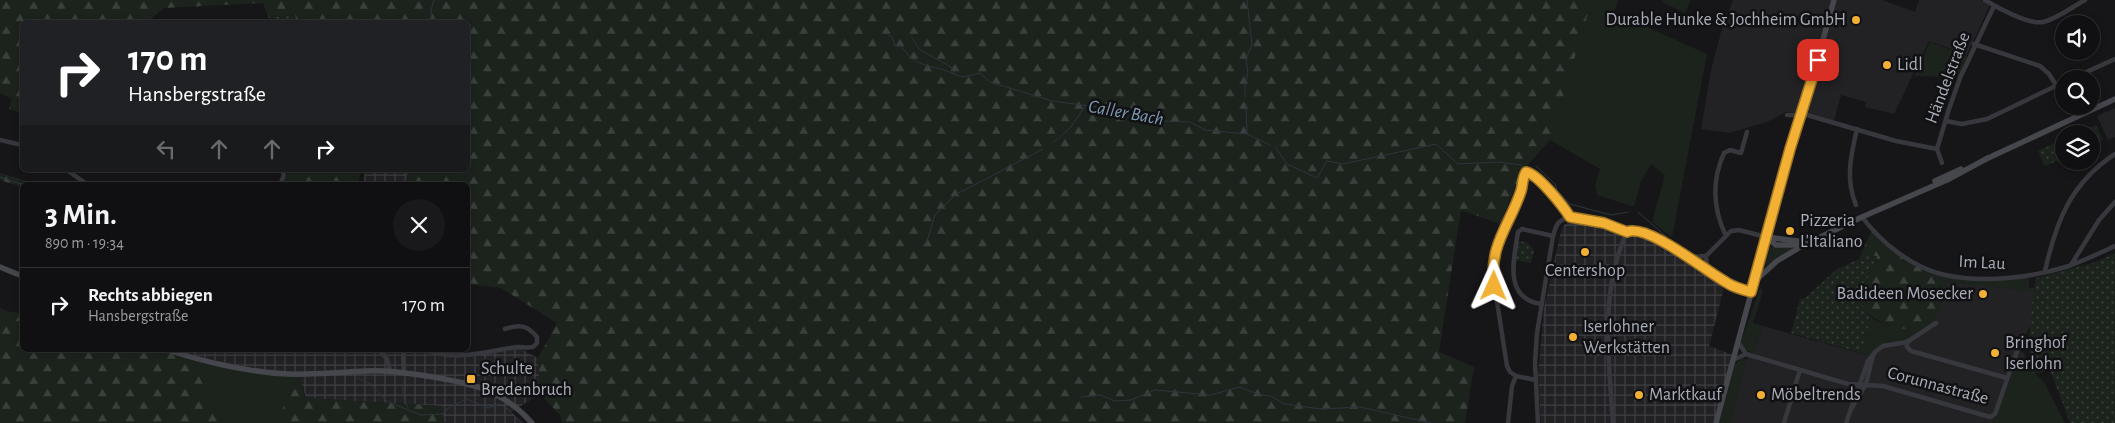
<!DOCTYPE html>
<html lang="de">
<meta charset="utf-8">
<style>
:root{--surface:#101012;--page:#19191b;--text:#f1f3f6;--muted:#9c9d9f;--line:#303032}
body{margin:0;font-family:"Alegreya Sans",sans-serif;background:var(--page);color:var(--text);height:100vh;display:flex;flex-direction:column;font-size:19px;white-space:nowrap}
*{box-sizing:border-box;margin:0}
p{font-size:16px;color:var(--muted)}
.icon{flex:none;width:28px;height:28px;fill:none;stroke:currentColor;stroke-width:2;stroke-linecap:round;stroke-linejoin:round}
.map{position:relative;flex:1;overflow:hidden}
.panel{position:absolute;left:20px;top:182px;width:450px;height:170px;display:flex;flex-direction:column;background:var(--surface);border-radius:8px;box-shadow:0 2px 8px #0003,0 0 0 1px var(--line)}
.panel>*{flex:none}
.guide{position:absolute;left:20px;top:20px;width:450px;height:152px;border-radius:8px;box-shadow:0 2px 8px #0003,0 0 0 1px var(--line);background:#202124;color:#fff;overflow:hidden}
.buttons{position:absolute;left:2055px;top:15px;display:grid;gap:10px}
.buttons a{display:grid;place-items:center;width:45px;height:45px;border-radius:50%;background:var(--surface);box-shadow:0 2px 8px #0003,0 0 0 1px var(--line);font-size:25px}
.pin{position:absolute;display:grid;place-items:center;width:42px;height:42px;color:#fff;margin:-21px;border-radius:10px;box-shadow:0 2px 8px #0006}
.me{position:absolute;width:55px;margin:-28px;rotate:1deg;stroke-linejoin:round;filter:drop-shadow(0 0 4px #0008)}
.turn{display:flex;align-items:center;gap:18px;height:105px;padding:0 25px;font-size:22px}
.turn .icon{width:65px;height:65px;stroke-width:2.5}
.turn b{display:block;font-size:35px;line-height:42px}
.lanes{display:flex;align-items:center;height:48px;padding:0 25px;background:#0003;justify-content:center;gap:25px;direction:ltr}
.lanes .off{opacity:.35}
.round{display:grid;place-items:center;flex:none;width:52px;height:52px;border-radius:26px;background:var(--page)}
.summary{display:flex;align-items:center;justify-content:space-between;height:85px;padding:0 25px}
h1{font-size:30px;font-weight:700;line-height:38px}
ul{padding:0;list-style:none}
li{display:flex;align-items:center;gap:15px;height:75px;padding:0 25px;border-top:1px solid var(--line)}
li div{flex:1}
li b{display:block;font-size:19px}
li em{font-style:normal}
.map>svg:first-child{display:block}
.built{fill:#222225}
.industrial{fill:url(#industrial-grid)}
.grass{fill:#1c231d}
.forest{fill:url(#forest-firs)}
.park{fill:url(#park-dots)}
.lines{fill:none;stroke-linecap:round;stroke-linejoin:round}
.stream{stroke:#2c353c;stroke-width:1}
.minor{stroke:#37383d;stroke-width:4.5}
.secondary{stroke:#45474d;stroke-width:5.5}
.route-casing{stroke:#9d7322;stroke-width:12}
.route{stroke:#f2b134;stroke-width:9}
.poi-dot{fill:#f2b134;stroke:#111113;stroke-width:2}
.labels{text-anchor:middle;dominant-baseline:central;stroke-width:5;stroke-linejoin:round;paint-order:stroke}
.poi-label{font-size:18px;fill:#a8adb8;stroke:#111113;text-anchor:start}
.street-label{font-size:18px;fill:#a8adb8;stroke:#111113}
.water-label{font-size:19px;font-style:italic;fill:#7f9bb3;stroke:#111113}
</style>
<div class="map">
<svg width="2115" height="423" viewBox="0 0 2115 423">
<defs>
<pattern id="industrial-grid" width="8" height="8" patternUnits="userSpaceOnUse" patternTransform="scale(1.25)"><rect width="8" height="8" fill="#222225"/><path d="M0 4h8M4 0v8" fill="none" stroke="#3f3f43"/></pattern>
<pattern id="forest-firs" width="22" height="20" patternUnits="userSpaceOnUse" patternTransform="scale(1.25)"><rect width="22" height="20" fill="#1c231d"/><path d="M5 1l3.5 6h-7zM16 11l3.5 6h-7z" fill="#3a403c"/></pattern>
<pattern id="park-dots" width="8" height="8" patternUnits="userSpaceOnUse" patternTransform="scale(1.25)"><rect width="8" height="8" fill="#1c231d"/><path d="M2 2h.1M6 6h.1" fill="none" stroke="#3a403c" stroke-width="1.8" stroke-linecap="round"/></pattern>
</defs>
<rect width="100%" height="100%" fill="#161618"/>
<g class="built">
<path d="M1733,0H1882L1915,12L1919,0H1981L1990,5L1967,55L1929,41L1894,114L1865,107L1866,102L1841,95L1834,121L1803,112H1786L1769,121L1730,133L1701,129L1711,70L1721,32Z"/>
<path d="M2115,108V137L2108,140L2097,116Z"/>
<path d="M1947,279L2035,288L2031,324L2018,350L2024,353L2026,358L2024,363L2016,366L2006,386L1993,423H1730L1749,352L1753,353L1763,326L1870,356Z"/>
</g>
<g class="industrial">
<path d="M365,170H407V178L405,185H363Z"/>
<path d="M1572,221L1641,235L1704,270L1725,284L1709,346L1733,355L1714,423H1541L1538,373L1544,308L1561,231L1564,225Z"/>
<path d="M519,348L538,358L540,394L511,412L523,423H448L443,422L442,406L306,398L299,374L237,365L186,354L189,350H425L467,356Z"/>
</g>
<g class="grass">
<path d="M1592,0H1618L1614,12L1707,54L1672,237L1652,222L1665,175L1651,164L1641,181L1634,207L1597,195L1595,186L1600,169L1550,140Z"/>
<path d="M1663,0H1691L1685,13L1662,2Z"/>
<path d="M1930,42L1967,56L1959,77L1914,76Z"/>
<path d="M1770,247L1793,248L1794,249L1767,266L1765,264Z"/>
<path d="M1947,276L2027,278L2029,279V290L2026,291L1947,282Z"/>
<path d="M1760,288L1763,291L1753,323L1763,326L1753,353L1743,349L1741,342Z"/>
<path d="M1871,317C1884,328 1910,326 1919,333L1907,340L1889,343L1870,356L1861,353Z"/>
<path d="M1741,359H1747L1730,423H1719L1735,364Z"/>
<path d="M192,360L300,377L275,423H221Z"/>
<path d="M2024,363L2044,382L2065,423H1993L2014,369Z"/>
</g>
<g class="forest">
<path d="M0,0H1592L1550,140L1522,171L1500,224L1461,210L1439,352L1474,367L1465,423H562L560,415L540,394L538,358L557,323L501,288L468,284V185H406L409,170H468V22H296L295,14L269,18L263,3L164,8L147,22H22V113L9,109L12,99L0,93Z"/>
<path d="M289,170H361L358,185H282Z"/>
<path d="M0,173L40,185H22V187L0,180Z"/>
<path d="M1871,231C1893,251 1919,267 1947,276C1945,303 1941,317 1919,333C1913,328 1903,330 1896,327C1880,323 1870,316 1858,305L1860,291L1877,261L1876,256L1861,255Z"/>
<path d="M0,308L9,312L22,313V350H164L192,360L221,423H0Z"/>
<path d="M300,377L305,398L442,406L444,422L448,423H275Z"/>
</g>
<g class="park">
<path d="M295,14L296,22H269V18Z"/>
<path d="M2096,125L2103,140L2091,145V134H2076Z"/>
<path d="M2064,139V158L2045,166L2038,151Z"/>
<path d="M1518,241L1527,242L1534,250L1531,263L1515,260Z"/>
<path d="M2115,253V423H2070L2050,370L2033,374C2025,348 2032,305 2036,278L2096,262Z"/>
<path d="M1861,255L1877,256V261L1860,291L1858,305L1871,317L1861,353L1791,333L1800,299L1805,298L1837,269L1859,259Z"/>
</g>
<g class="lines">
<g class="stream">
<path d="M432,22L431,10L434,0"/>
<path d="M888,35L892,37L895,46H901C917,70 931,63 954,74"/>
<path d="M912,38L919,49L951,67L955,75L964,77L980,73L990,82L1052,101L1120,110L1128,114L1145,113L1159,121L1190,122L1205,130L1247,134L1270,145"/>
<path d="M1245,97V83L1248,73L1246,59L1252,45L1247,0"/>
<path d="M1246,105L1247,134"/>
<path d="M1053,143L1071,127L1085,106"/>
<path d="M1275,147L1287,164L1317,178L1327,161L1343,164L1436,144L1458,164L1498,162L1522,165"/>
<path d="M1536,166L1555,184L1557,190L1570,204L1611,215L1628,212"/>
<path d="M0,177L24,185"/>
<path d="M405,185L408,170"/>
<path d="M1638,212L1670,240"/>
<path d="M926,244L935,215L955,195L1043,149"/>
<path d="M341,350L347,356"/>
<path d="M358,378L372,385L387,401L408,410L421,415L443,414L447,409L466,399L488,408L500,404L509,410L522,423"/>
<path d="M405,378C400,388 404,399 408,408"/>
<path d="M1081,397L1100,395L1115,401L1131,400L1155,390L1211,395L1239,387L1261,395L1271,396L1284,404L1321,409L1360,407L1431,423"/>
</g>
<g class="minor">
<path d="M1985,0C1998,8 2029,25 2043,22C2057,19 2072,7 2085,0"/>
<path d="M1974,44L2040,66L2049,74L2056,85"/>
<path d="M2071,79L2115,59"/>
<path d="M1787,115H1807L1896,141L1937,149"/>
<path d="M1946,121L1962,124L1987,119L2064,82"/>
<path d="M0,140L22,145"/>
<path d="M1942,163L1937,149L1949,109L1960,78L1994,6"/>
<path d="M67,170L88,185"/>
<path d="M280,185L284,175L282,170"/>
<path d="M1856,205C1845,179 1851,155 1857,129"/>
<path d="M1862,217C1881,242 1910,266 1941,274C1980,284 2031,278 2069,266C2085,260 2100,253 2115,246"/>
<path d="M1726,236C1713,209 1711,182 1724,153L1730,150L1741,153L1747,132"/>
<path d="M1706,256L1707,269"/>
<path d="M1689,257L1706,256L1731,231L1739,230L1766,237"/>
<path d="M2071,265L2099,220L2115,202"/>
<path d="M2045,271C2056,221 2071,183 2115,154"/>
<path d="M1541,304C1503,298 1514,259 1518,232L1522,229L1553,236"/>
<path d="M1738,342L1746,354L1848,384L1883,386L1990,417L1995,414L2022,337"/>
<path d="M1907,342V347L1911,351L2007,378"/>
<path d="M379,350L387,359L390,371"/>
<path d="M403,350L404,373"/>
<path d="M426,350C455,362 488,351 517,347C522,347 528,348 533,347L537,343V337C527,325 520,324 505,329"/>
<path d="M1733,360L1746,354"/>
<path d="M1516,376L1536,380"/>
<path d="M1851,409L1866,384L1873,355"/>
<path d="M1508,423L1512,386L1516,376L1510,372L1507,366L1493,276L1498,243L1521,190L1526,173C1538,174 1563,206 1570,217"/>
<path d="M1538,423L1535,363L1537,333L1553,236C1555,230 1556,223 1562,220C1575,212 1613,226 1627,232C1647,223 1708,273 1729,284C1736,287 1744,290 1751,292"/>
<path d="M1613,423C1609,360 1599,291 1627,232"/>
<path d="M1784,423L1800,370"/>
<path d="M1846,423L1868,361L1876,351L1883,346L1907,342L1936,323"/>
</g>
<g class="secondary">
<path d="M1986,159L2115,99"/>
<path d="M1935,181L1961,169"/>
<path d="M1766,237L1776,245H1804L1862,217L1947,180L1988,158"/>
<path d="M1766,237L1797,241L1811,240"/>
<path d="M0,267L22,276"/>
<path d="M1755,281L1777,261L1802,246"/>
<path d="M168,350C204,362 249,372 287,374C314,375 340,372 367,371C387,370 407,373 427,376C470,383 502,389 532,423"/>
<path d="M1716,423L1790,149L1805,105L1834,0"/>
</g>
</g>
<g class="lines">
<defs>
<path id="route" d="M1494,286C1489,244 1509,227 1521,191C1523,185 1522,178 1526,172C1538,174 1563,206 1570,217L1604,223L1627,232C1648,223 1708,273 1729,284C1736,288 1744,290 1751,292L1790,149L1818,60"/>
</defs>
<use href="#route" class="route-casing"/>
<use href="#route" class="route"/>
</g>
<g class="poi-dot">
<circle cx="1856" cy="20" r="5"/>
<circle cx="1887" cy="65" r="5"/>
<circle cx="1790" cy="231" r="5"/>
<circle cx="1585" cy="252" r="5"/>
<circle cx="1983" cy="294" r="5"/>
<circle cx="1573" cy="337" r="5"/>
<circle cx="1995" cy="353" r="5"/>
<rect x="466" y="374" width="10" height="10" rx="2.5"/>
<circle cx="1639" cy="395" r="5"/>
<circle cx="1761" cy="395" r="5"/>
</g>
<g class="labels">
<g class="poi-label">
<text x="1846" y="20" text-anchor="end">Durable Hunke &amp; Jochheim GmbH</text>
<text x="1897" y="65">Lidl</text>
<text x="1800" y="221">Pizzeria<tspan x="1800" dy="21">L'Italiano</tspan></text>
<text x="1585" y="271" text-anchor="middle">Centershop</text>
<text x="1973" y="294" text-anchor="end">Badideen Mosecker</text>
<text x="1583" y="327">Iserlohner<tspan x="1583" dy="21">Werkstätten</tspan></text>
<text x="2005" y="343">Bringhof<tspan x="2005" dy="21">Iserlohn</tspan></text>
<text x="481" y="369">Schulte<tspan x="481" dy="21">Bredenbruch</tspan></text>
<text x="1649" y="395">Marktkauf</text>
<text x="1771" y="395">Möbeltrends</text>
</g>
<g class="street-label">
<text transform="translate(1948 78) rotate(-69)">Händelstraße</text>
<text transform="translate(1982 263) rotate(3)">Im Lau</text>
<text transform="translate(1938 386) rotate(15)">Corunnastraße</text>
</g>
<g class="water-label">
<text transform="translate(1126 113) rotate(10)">Caller Bach</text>
</g>
</g>
</svg>
<div class="buttons">
<a><svg class="icon" aria-label="sound" viewBox="0 0 24 24"><path d="M4 9h4l5-4v14l-5-4H4zM17 9q2 3 0 6"/></svg></a>
<a><svg class="icon" aria-label="search" viewBox="0 0 24 24"><circle cx="10" cy="10" r="6"/><path d="M15 15l6 6"/></svg></a>
<a><svg class="icon" aria-label="layers" viewBox="0 0 24 24"><path d="M12 4l9 5-9 5-9-5zM3 14l9 5 9-5"/></svg></a>
</div>
<div class="pin" style="left:1818px;top:60px;background:#d93025"><svg class="icon" aria-label="arrive" viewBox="0 0 24 24"><path d="M6 21V4h12l-3 4 3 4H6"/></svg></div>
<svg class="me" style="left:1494px;top:286px" viewBox="-20 -20 40 40"><path d="M0-17L14 15 0 8-14 15z" fill="#f2b134" stroke="#fff" stroke-width="4"/></svg>
<div class="guide">
<div class="turn"><svg class="icon" aria-label="right" viewBox="0 0 24 24"><path d="M7 20v-9h11M14 6l5 5-5 5"/></svg><div><b>170 m</b>Hansbergstraße</div></div>
<div class="lanes"><svg class="icon off" aria-label="left" viewBox="0 0 24 24"><path d="M17 20v-9H6M10 6l-5 5 5 5"/></svg><svg class="icon off" aria-label="ahead" viewBox="0 0 24 24"><path d="M12 20V5M6 11l6-6 6 6"/></svg><svg class="icon off" aria-label="ahead" viewBox="0 0 24 24"><path d="M12 20V5M6 11l6-6 6 6"/></svg><svg class="icon" aria-label="right" viewBox="0 0 24 24"><path d="M7 20v-9h11M14 6l5 5-5 5"/></svg></div>
</div>
<section class="panel">
<div class="summary"><div><h1>3 Min.</h1><p>890 m · 19:34</p></div><a class="round"><svg class="icon" aria-label="close" viewBox="0 0 24 24"><path d="M6 6l12 12M18 6L6 18"/></svg></a></div>
<ul>
<li><svg class="icon" aria-label="right" viewBox="0 0 24 24"><path d="M7 20v-9h11M14 6l5 5-5 5"/></svg><div><b>Rechts abbiegen</b><p>Hansbergstraße</p></div><em>170 m</em></li>
</ul>
</section>
</div>
